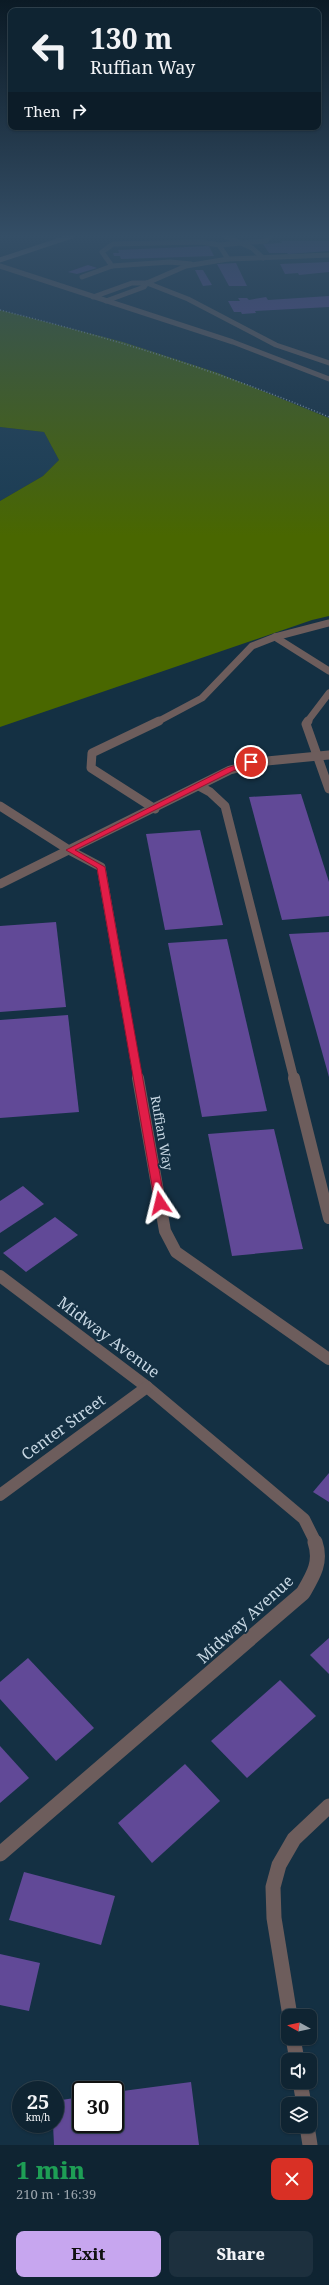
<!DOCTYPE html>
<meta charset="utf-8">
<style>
:root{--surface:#0f2432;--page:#1d303e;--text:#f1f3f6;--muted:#9ba4ac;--line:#2f414d;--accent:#c7a6ef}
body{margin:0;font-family:"Noto Serif",serif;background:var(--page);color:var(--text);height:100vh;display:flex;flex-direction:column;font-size:15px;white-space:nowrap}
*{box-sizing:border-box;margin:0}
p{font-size:13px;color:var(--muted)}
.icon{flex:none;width:22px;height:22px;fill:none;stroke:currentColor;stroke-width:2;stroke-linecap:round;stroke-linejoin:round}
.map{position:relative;height:2145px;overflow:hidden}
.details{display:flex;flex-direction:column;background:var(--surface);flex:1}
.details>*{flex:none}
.top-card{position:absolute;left:8px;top:8px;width:313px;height:122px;border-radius:8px;box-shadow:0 1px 3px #0004,0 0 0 1px var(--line);background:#0f2432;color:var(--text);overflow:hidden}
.needle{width:26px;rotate:278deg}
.tools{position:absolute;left:281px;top:2009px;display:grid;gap:8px}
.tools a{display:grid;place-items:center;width:36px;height:36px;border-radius:8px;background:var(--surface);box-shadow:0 1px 3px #0004,0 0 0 1px var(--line);font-size:20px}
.speed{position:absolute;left:12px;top:2081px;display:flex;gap:8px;font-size:20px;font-weight:700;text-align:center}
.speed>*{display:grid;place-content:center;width:52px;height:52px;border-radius:50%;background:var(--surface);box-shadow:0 1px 3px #0004,0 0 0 1px var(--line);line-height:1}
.speed small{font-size:10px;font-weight:400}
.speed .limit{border:2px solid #111;border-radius:6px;background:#fff;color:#111}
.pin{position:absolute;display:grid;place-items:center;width:34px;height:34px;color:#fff;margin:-17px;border:2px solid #fff;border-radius:50%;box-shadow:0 1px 4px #0007}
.me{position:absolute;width:44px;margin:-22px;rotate:350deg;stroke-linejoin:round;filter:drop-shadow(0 0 3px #0008)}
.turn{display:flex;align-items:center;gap:14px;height:84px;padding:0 16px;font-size:18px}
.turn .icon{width:52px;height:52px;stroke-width:2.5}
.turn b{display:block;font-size:28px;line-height:34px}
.then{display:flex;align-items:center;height:38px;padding:0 16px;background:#0003;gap:8px;font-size:15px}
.round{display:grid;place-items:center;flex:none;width:42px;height:42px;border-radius:8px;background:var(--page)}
.overview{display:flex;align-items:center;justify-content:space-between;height:68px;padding:0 16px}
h1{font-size:24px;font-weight:800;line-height:30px;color:#1e9e55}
.cta{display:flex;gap:8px;margin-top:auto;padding:8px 16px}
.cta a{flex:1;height:46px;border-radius:8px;background:var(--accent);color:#111;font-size:16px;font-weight:800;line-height:46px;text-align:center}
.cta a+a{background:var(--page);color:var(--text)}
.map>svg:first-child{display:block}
.built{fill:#1a3c53}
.forest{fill:#496700}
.building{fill:#614997}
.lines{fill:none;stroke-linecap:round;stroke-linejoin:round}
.lane-far3{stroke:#6d5d5c;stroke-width:5}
.lane-far2{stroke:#6d5d5c;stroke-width:7}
.lane-far1{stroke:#6d5d5c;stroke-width:9}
.lane{stroke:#6d5d5c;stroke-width:12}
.street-far4{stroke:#6d5d5c;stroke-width:5}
.street-far3{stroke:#6d5d5c;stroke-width:7}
.street-far2{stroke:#6d5d5c;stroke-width:9}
.street-far1{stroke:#6d5d5c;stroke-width:12}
.street{stroke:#6d5d5c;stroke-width:15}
.secondary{stroke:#917777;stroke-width:5}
.rail{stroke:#8ea2b0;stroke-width:1.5;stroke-dasharray:1 2;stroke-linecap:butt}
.route{fill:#e11d48;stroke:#92132f}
.labels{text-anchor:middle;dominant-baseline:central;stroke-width:4;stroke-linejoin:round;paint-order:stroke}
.street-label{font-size:13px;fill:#c7d7e3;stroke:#143043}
.near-street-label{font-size:16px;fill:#c7d7e3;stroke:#143043}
</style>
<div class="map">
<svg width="329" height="2145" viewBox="0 0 329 2145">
<rect width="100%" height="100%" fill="#143043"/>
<path class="built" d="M0,427L44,432L59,460L43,476L0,501Z"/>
<path class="forest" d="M0,310L123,342L218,373L329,418V616L312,620L0,727V501L43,476L59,460L44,432L0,427Z"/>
<g class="building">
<path d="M281,241H329V251L288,254L287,253H269L263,244L282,243Z"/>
<path d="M209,246L214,256L121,259L120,256H114L113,253H119L118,250Z"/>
<path d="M329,262V272L299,275L298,273L285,274L280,264Z"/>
<path d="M236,263L247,286H229L217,264Z"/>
<path d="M88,265L97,268L77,274L68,272Z"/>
<path d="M195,270H203L212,285L203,286Z"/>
<path d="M329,296V307L255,311L256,313L242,314L241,312H234L228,301H240L238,298H247L249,300L243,301L266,297L268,300Z"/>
<path d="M301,794L329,882V916L282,920L249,797Z"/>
<path d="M200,830L223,925L165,930L146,834Z"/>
<path d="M56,922L66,1007L0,1012V926Z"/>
<path d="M329,932V1077L289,934Z"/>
<path d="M227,939L267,1111L202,1117L168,943Z"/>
<path d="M68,1015L79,1112L0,1118V1020Z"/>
<path d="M274,1129L303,1249L232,1256L208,1134Z"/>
<path d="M23,1186L44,1204L0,1233V1201Z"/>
<path d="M55,1217L78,1235L26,1272L3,1253Z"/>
<path d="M329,1473V1502L313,1492Z"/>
<path d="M329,1638V1674L310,1655Z"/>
<path d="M28,1658L94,1728L56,1761L0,1699V1682Z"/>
<path d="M280,1680L316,1716L247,1778L211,1741Z"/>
<path d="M0,1746L29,1778L0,1803Z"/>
<path d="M185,1764L220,1801L152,1863L118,1823Z"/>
<path d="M24,1872L115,1896L101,1945L9,1920Z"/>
<path d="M0,1954L40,1963L29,2011L0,2005Z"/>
<path d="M191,2082L199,2145H54L53,2124H55V2101L81,2097V2124H115V2092Z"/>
</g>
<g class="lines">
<g class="lane-far3">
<path d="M225,236L252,248L263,258"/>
<path d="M219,245L266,241L269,236"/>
<path d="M228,259L329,255"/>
<path d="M82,277L112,266"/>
<path d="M147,283L186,266L228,259L219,245L201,242L113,244L102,252L112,266L170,262L191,264"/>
<path d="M147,283L188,299L276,345L329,363"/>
<path d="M93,297L132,283H147L144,287L106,301"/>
</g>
<g class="lane-far2">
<path d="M275,637L329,671"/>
<path d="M157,722L202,698L252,646L275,637L329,623"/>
</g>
<g class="lane-far1">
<path d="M199,786L210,792L225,806L294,1079"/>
<path d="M155,809L91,768L92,753L159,721"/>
</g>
<path class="lane" d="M294,1078L329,1218"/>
<path class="street-far4" d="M0,266L233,342L329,379"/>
<path class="street-far3" d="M307,722L329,693"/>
<g class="street-far2">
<path d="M308,721L306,724L329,789"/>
<path d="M0,806L69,850L101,867L138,1079"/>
<path d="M0,884L230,770L267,761L329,755"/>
</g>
<g class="street-far1">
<path d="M138,1078L165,1231L176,1252L329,1359"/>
<path d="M0,1276L147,1387L304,1519L316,1543"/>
<path d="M0,1495L147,1387"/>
</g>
<g class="street">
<path d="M0,1854L303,1593C313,1576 322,1562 315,1542"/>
<path d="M290,2016L274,1918L273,1887L279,1865L294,1839L329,1806"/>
<path d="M293,2038L297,2060"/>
<path d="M300,2082L304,2104"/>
<path d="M307,2126L310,2145"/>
</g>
<path class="secondary" d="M0,260L72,236"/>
<path class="rail" d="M0,310C112,338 222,372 329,417"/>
</g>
<linearGradient id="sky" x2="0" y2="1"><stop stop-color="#0b1a25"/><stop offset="0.44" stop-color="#344e66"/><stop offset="1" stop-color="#344e66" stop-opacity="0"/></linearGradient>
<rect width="329" height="536" fill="url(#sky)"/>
<path class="route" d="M251,760L254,761V764L233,771L75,850L105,867L165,1203L160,1207L155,1203L97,868L66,850L227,768Z"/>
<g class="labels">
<g class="street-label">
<text transform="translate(162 1133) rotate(80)">Ruffian Way</text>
</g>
<g class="near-street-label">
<text transform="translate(109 1337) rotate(37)">Midway Avenue</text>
<text transform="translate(63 1427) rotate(-36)">Center Street</text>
<text transform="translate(245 1619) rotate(-42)">Midway Avenue</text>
</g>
</g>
</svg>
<div class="tools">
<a><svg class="needle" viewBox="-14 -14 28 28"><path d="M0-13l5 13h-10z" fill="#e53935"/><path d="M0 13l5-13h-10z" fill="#9ba4ac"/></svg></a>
<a><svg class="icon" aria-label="sound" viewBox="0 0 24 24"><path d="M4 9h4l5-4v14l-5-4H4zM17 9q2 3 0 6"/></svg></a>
<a><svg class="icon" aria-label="layers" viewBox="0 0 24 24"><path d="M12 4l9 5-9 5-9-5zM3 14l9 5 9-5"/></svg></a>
</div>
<div class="speed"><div>25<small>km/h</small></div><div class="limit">30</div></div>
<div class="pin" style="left:251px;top:762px;background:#d93025"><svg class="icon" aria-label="arrive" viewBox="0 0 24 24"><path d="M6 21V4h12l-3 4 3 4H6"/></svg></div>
<svg class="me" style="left:160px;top:1203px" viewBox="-20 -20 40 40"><path d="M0-17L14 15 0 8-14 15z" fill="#e11d48" stroke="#fff" stroke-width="4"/></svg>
<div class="top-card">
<div class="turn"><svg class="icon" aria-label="left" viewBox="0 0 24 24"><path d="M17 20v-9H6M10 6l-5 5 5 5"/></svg><div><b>130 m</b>Ruffian Way</div></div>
<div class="then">Then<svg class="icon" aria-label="right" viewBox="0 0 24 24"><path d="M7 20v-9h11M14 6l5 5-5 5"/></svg></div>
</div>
</div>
<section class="details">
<div class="overview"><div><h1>1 min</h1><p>210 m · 16:39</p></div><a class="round" style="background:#d93025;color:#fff"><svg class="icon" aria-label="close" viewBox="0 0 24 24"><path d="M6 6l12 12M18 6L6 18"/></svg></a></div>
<div class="cta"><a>Exit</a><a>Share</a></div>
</section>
